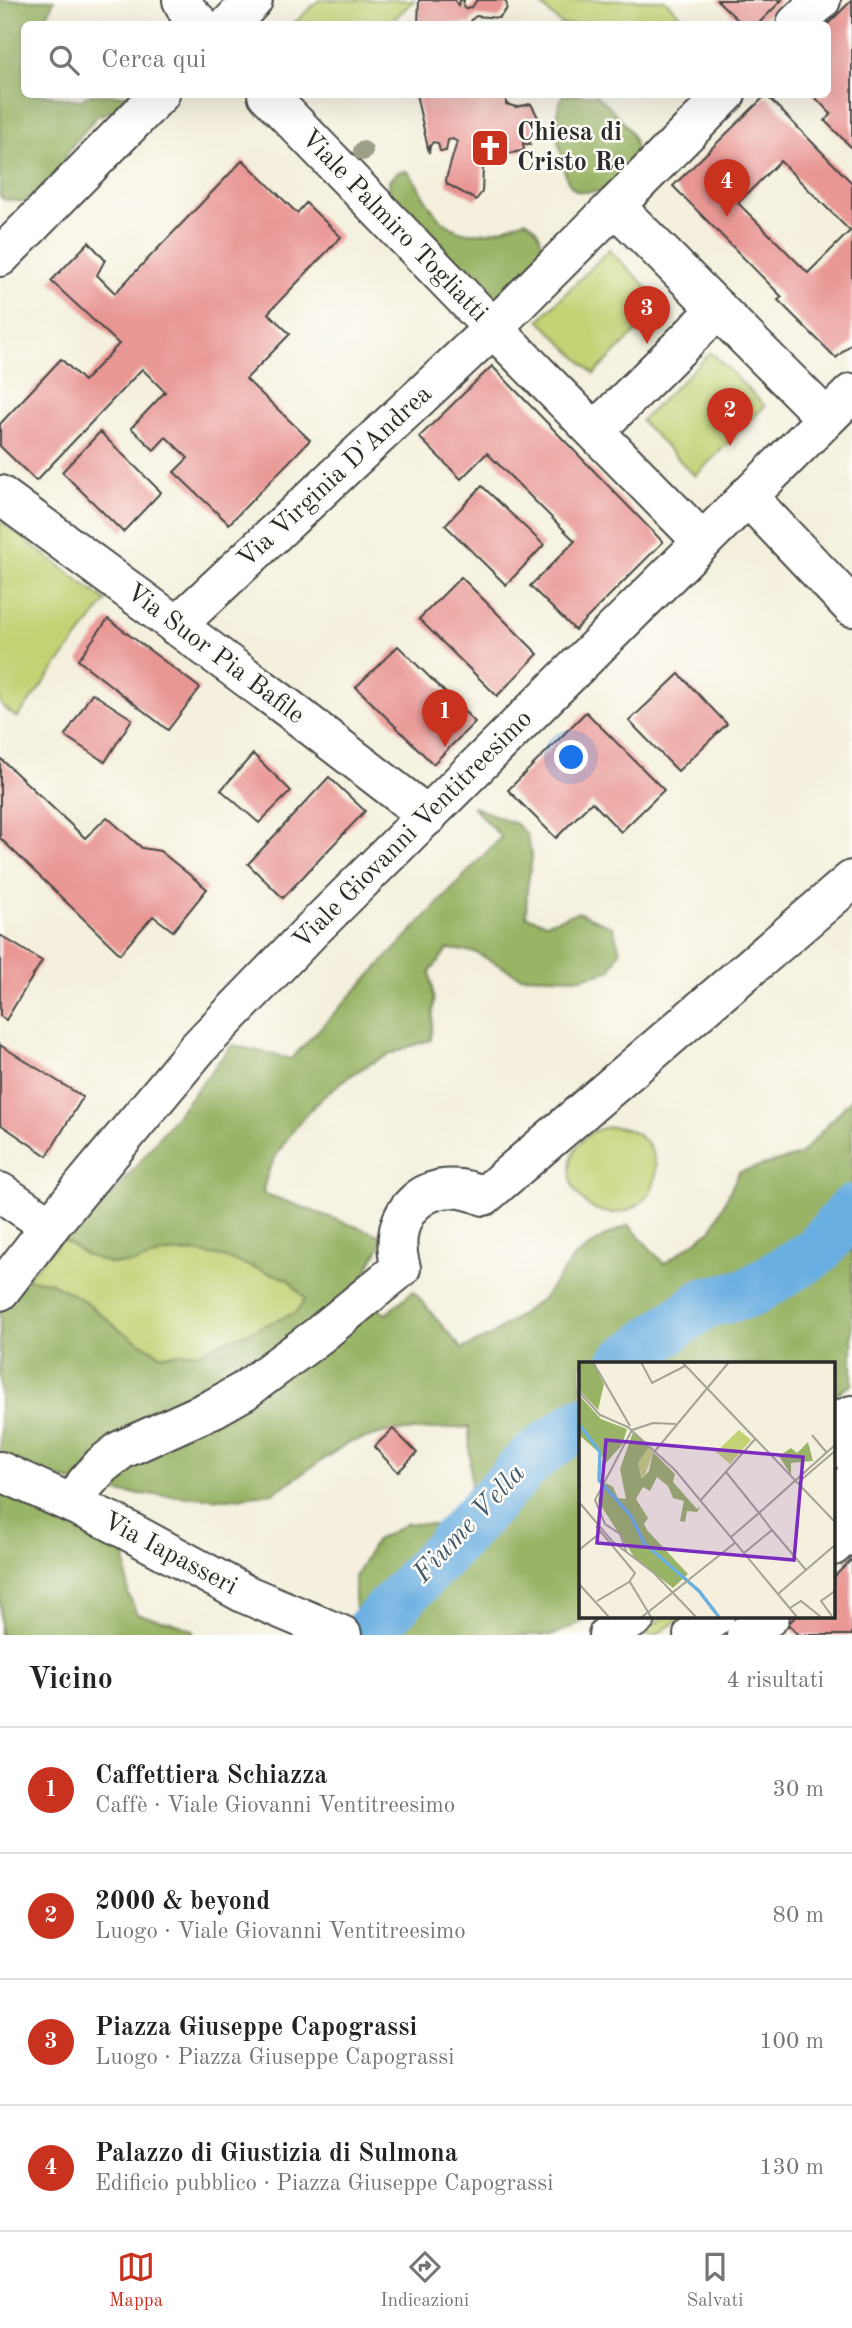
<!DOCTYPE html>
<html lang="it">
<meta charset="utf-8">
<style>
:root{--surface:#fff;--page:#f2f2f2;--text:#222;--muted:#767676;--line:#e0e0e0;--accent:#c8321e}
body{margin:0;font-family:"Old Standard TT",serif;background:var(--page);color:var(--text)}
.you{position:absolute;left:572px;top:758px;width:24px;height:24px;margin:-18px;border:5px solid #fff;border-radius:50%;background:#1a73e8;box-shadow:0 0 0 10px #1a73e833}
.badge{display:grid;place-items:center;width:46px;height:46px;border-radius:50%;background:var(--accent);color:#fff;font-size:23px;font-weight:700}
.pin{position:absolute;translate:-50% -58px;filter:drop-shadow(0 2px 4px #0008)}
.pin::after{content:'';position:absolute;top:37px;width:24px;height:21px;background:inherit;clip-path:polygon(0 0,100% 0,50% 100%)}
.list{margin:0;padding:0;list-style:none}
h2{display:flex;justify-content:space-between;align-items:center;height:91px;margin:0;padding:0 28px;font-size:30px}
h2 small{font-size:23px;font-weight:400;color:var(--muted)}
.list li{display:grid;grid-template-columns:46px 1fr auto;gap:21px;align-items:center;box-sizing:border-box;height:126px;padding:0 28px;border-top:2px solid var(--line)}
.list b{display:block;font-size:26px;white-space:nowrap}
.list p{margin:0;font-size:23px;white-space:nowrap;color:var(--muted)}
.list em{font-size:23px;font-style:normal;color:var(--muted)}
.icon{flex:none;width:38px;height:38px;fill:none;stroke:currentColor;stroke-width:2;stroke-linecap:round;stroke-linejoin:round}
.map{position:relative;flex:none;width:852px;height:1635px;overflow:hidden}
.search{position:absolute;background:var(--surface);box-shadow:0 7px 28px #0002;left:21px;right:21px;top:21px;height:77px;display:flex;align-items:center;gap:18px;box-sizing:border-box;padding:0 24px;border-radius:10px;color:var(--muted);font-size:26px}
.sheet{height:595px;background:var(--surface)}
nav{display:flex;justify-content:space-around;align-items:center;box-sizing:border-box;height:98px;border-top:2px solid var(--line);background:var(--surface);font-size:19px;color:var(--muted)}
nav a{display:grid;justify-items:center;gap:4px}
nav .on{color:var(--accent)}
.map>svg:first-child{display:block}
.green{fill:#c2d275;stroke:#767e50;stroke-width:2}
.forest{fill:#99b466;stroke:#627048;stroke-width:2}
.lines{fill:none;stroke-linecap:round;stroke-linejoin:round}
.river{stroke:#6bafe1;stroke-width:51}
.building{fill:#e99794;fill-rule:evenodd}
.minor-casing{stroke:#494946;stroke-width:42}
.minor{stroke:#fff;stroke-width:38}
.tree{fill:#9e9f87}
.labels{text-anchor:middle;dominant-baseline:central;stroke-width:5;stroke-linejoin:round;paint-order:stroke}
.poi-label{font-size:26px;font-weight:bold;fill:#2b2b2b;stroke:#fdfcf7;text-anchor:start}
.street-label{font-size:26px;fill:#2b2b2b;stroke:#fdfcf7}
.water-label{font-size:28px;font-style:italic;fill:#41596b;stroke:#fdfcf7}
.inset-river{fill:none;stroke:#6bafe1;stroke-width:3.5}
.inset-road{fill:none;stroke:#a4a196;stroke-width:2}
.view{fill:#7b2cbf;fill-opacity:0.15;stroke:#7b2cbf;stroke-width:3.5}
.inset-edge{fill:none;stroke:#2b2b2b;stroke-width:3.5}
</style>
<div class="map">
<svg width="852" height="1635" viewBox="0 0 852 1635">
<rect width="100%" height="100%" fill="#fdfcf7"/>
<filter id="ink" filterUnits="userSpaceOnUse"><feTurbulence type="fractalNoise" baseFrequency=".0143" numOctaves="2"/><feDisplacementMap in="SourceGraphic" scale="14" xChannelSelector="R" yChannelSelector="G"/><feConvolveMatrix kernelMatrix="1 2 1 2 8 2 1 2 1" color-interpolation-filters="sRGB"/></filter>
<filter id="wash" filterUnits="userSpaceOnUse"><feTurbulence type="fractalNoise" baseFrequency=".00686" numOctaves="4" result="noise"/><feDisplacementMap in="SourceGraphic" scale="28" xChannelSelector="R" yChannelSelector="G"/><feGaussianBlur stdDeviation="1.57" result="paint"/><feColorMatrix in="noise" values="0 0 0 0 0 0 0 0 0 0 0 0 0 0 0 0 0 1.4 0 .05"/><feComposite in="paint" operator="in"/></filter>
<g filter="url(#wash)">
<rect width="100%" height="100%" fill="#f4f0dd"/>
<g class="green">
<polygon points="319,0 414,0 389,24 293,24"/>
<polygon points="536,0 665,0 689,24 561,24"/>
<polygon points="609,250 664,304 594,374 539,320"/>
<polygon points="711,352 765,406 695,476 641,421"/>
<polygon points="0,521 106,601 17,718 0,704"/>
<circle cx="613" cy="1170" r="43"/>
<polygon points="62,1239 88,1256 134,1263 165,1253 195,1252 223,1257 288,1279 305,1299 297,1313 199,1352 161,1355 120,1330 83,1300 50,1282 25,1279"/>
<polygon points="667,1616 685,1616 655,1635 635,1635"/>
</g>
<g class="forest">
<polygon points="0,0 54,0 47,17 41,24 24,24 24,94 52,95 54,97 81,100 88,95 144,95 136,103 97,116 70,148 61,166 48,182 24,202 3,199 0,196"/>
<path d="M563 95H596C609 107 631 125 635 144 640 171 616 191 591 192 583 192 577 193 572 187 563 178 564 163 561 152 555 131 554 114 563 95Z"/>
<path d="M407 171C417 181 421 192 428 203 454 245 486 236 525 220 539 227 541 238 544 253L496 302 469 283 390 199 389 181 398 172Z"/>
<path d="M472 806 516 824 527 835 532 857 527 890 526 916 547 923 578 912 613 927 620 951 610 971 581 978 519 976 475 952 448 949 430 972 434 1000 431 1040C371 1056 322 1088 287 1139 276 1155 265 1173 263 1193L385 1237 364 1276 357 1295 386 1314 413 1291 462 1349 491 1336 544 1297 573 1258 605 1236 629 1225 664 1264 712 1229 739 1172 800 1155 852 1098V1385L833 1395V1364H581V1616H595L554 1635H388L355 1607V1577L376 1540 408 1523 446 1526 471 1494 469 1427 386 1432 348 1443 273 1493 228 1499 122 1493 0 1464V1310L25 1279 49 1282 83 1300 120 1330 161 1355 199 1352 297 1312 305 1299 288 1279 223 1257 195 1252 165 1253 134 1263 112 1264 88 1256 62 1239 90 1201 114 1194 232 1045 291 1059 501 837Z"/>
<polygon points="0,1485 31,1498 125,1551 128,1593 137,1614 171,1622 193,1630 193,1635 0,1635"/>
</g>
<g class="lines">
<g class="river">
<polyline points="622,1364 705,1303 749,1293 816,1252 852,1210"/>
<polyline points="366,1635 532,1458 581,1422"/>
</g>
</g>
<g id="blocks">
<g class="building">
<polygon points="419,0 455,0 458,6 460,0 464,0 463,6 465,9 472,7 477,0 505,0 507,5 506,10 499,18 476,16 471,20 471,24 418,24"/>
<polygon points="717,0 782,0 758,24 742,24"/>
<polygon points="852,0 852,148 825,121 831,114 812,94 828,94 828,24"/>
<polygon points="416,94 506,94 506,104 516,107 531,104 539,119 537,137 535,139 528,137 530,145 523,143 524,149 521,151 502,155 490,148 481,155 483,167 482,192 476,200 447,184 446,179 457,142 453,139 448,140 446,151 440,151 438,143 433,142 430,146 429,153"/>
<path d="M766 95 852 183V343L836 358 778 300 782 297 673 186ZM780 161 850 231 808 273 738 203Z"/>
<polygon points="243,160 297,213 306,203 341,237 268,313 290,334 246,379 310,440 229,524 174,472 188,458 166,437 154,450 131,428 165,392 142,369 36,481 0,446 0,424 61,359 84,381 119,344 51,281 89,242 105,260 97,275 115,293"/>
<polygon points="492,366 663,542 575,630 530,586 575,541 487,453 461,479 419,437"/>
<polygon points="100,432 161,492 123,532 62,472"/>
<polygon points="482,486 544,545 506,585 445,525"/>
<polygon points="461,577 538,654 497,696 419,619"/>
<polygon points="108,619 200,688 168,730 78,660"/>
<polygon points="398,646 475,722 433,764 356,687"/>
<polygon points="679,674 727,724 678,771 629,721"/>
<polygon points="92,693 132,719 105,762 65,736"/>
<polygon points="586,712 664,790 621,832 592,802 556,838 508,790"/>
<polygon points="253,754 291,791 259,823 221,790"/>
<polygon points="0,758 85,838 107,817 142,848 160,851 207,889 173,931 153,916 120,954 0,838"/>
<polygon points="329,777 365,811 283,898 248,864"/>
<polygon points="0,935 42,961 6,1020 0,1016"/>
<polygon points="0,1045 83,1097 47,1156 0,1124"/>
<polygon points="393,1429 417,1453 398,1472 374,1447"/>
<polygon points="852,1559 852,1635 798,1635 788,1624 796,1616 833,1616 833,1578"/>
</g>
</g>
</g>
<g filter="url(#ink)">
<use href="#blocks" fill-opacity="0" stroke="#494946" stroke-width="2"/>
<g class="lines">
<defs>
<g id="minor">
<polyline points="182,0 188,12 200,24"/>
<polyline points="230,24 253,0"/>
<polyline points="796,24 821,0"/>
<polyline points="615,206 726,94"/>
<polyline points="0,257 160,94"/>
<polyline points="595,431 718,309"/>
<polyline points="0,495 288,708 428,816"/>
<polyline points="747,496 852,607"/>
<polyline points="702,541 493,328 615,206 826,418"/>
<polyline points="176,626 493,328 267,94"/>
<polyline points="0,1192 50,1226"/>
<polyline points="0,1291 50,1226 197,1049 311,931 852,393"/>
<polyline points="833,1422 852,1415"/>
<polyline points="833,1445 852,1453"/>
<polyline points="0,1471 112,1522 245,1594 342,1635"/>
<path d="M74 1503 86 1483 102 1465 121 1450 214 1408 244 1391 318 1336 401 1268C384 1211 430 1171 484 1196L852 880"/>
<polyline points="833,1505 852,1481"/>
<polyline points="833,1546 852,1528"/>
<polyline points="608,1635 637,1616"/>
<polyline points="693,1635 715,1616"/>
<polyline points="746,1635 770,1616"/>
</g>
</defs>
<use href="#minor" class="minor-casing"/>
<use href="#minor" class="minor"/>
</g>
<circle class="tree" cx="363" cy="151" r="10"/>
</g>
<defs>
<symbol id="church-square" viewBox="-11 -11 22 22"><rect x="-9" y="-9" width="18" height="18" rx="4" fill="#c8321e" stroke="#fdfcf7"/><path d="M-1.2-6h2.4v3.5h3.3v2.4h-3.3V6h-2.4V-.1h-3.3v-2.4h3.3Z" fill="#fff"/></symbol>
</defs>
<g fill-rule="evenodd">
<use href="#church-square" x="468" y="126" width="44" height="44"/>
</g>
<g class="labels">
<g class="poi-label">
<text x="517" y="133">Chiesa di<tspan x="517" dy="30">Cristo Re</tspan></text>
</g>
<g class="street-label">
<text transform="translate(394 226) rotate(46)">Viale Palmiro Togliatti</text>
<text transform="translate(335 477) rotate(-43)">Via Virginia D'Andrea</text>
<text transform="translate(215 654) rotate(37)">Via Suor Pia Bafile</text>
<text transform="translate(413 830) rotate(-45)">Viale Giovanni Ventitreesimo</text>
<text transform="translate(170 1554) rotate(28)">Via Iapasseri</text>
</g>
<g class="water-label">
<text transform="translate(470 1524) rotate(-47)">Fiume Vella</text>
</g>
</g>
<g transform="translate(579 1362)">
<rect width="256" height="256" fill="#f4f0dd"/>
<path d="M160 68 172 78 151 102 137 90ZM70 85 74 90 64 119 59 101Z" fill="#c2d275"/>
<path d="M0 0H14L25 22 19 48 0 28ZM0 33 22 57 48 67 43 83 26 102 23 93 0 73ZM54 70 70 85 59 101 63 117 70 109 74 90 96 112 94 120 118 147 122 144 118 150 108 149 106 160 101 159 105 139 94 136 89 124 78 115 71 129 64 125 57 137 69 156 65 162 68 168 109 212 94 226 55 195 19 139 27 121 34 125 39 136 47 137 41 107ZM229 80 234 99 212 101V113L200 94 212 86 218 91Z" fill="#99b466"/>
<path class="inset-river" d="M0 62 21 90 20 118 52 154 65 181 120 229 140 255"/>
<path class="inset-road" d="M14 0 51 64M62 0 73 21 106 4M103 0 256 160M0 30 21 53 49 65 96 108 218 255M53 68 74 61 97 62M233 73 248 91M76 89 150 0M147 110 180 151 256 83M222 118 256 89M121 139 177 76M0 140 33 179 75 211 117 255M17 164 56 211 50 220 18 239M193 168 227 208M152 175 180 151 193 168 165 191M0 188 21 171M48 191 41 172 26 162 16 138 53 68M51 220 72 255M0 222 30 255M199 232 256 183M211 246 222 239 242 255M253 254 242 239 256 229M63 255 157 180"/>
<path class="view" d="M27 78 224 95 215 198 18 181Z"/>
<rect width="256" height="256" class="inset-edge"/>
</g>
</svg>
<div class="you"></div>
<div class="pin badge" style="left:445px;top:747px">1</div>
<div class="pin badge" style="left:730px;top:446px">2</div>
<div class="pin badge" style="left:647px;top:344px">3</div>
<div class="pin badge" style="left:727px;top:217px">4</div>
<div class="search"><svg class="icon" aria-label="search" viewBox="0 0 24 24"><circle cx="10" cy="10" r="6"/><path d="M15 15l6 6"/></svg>Cerca qui</div>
</div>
<section class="sheet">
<h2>Vicino<small>4 risultati</small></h2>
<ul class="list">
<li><span class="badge">1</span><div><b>Caffettiera Schiazza</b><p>Caffè · Viale Giovanni Ventitreesimo</p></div><em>30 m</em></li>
<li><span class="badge">2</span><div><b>2000 &amp; beyond</b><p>Luogo · Viale Giovanni Ventitreesimo</p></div><em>80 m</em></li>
<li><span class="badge">3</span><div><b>Piazza Giuseppe Capograssi</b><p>Luogo · Piazza Giuseppe Capograssi</p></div><em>100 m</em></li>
<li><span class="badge">4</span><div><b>Palazzo di Giustizia di Sulmona</b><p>Edificio pubblico · Piazza Giuseppe Capograssi</p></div><em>130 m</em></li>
</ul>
</section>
<nav>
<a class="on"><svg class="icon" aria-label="map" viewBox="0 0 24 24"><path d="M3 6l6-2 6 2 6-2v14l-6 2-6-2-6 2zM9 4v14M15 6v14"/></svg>Mappa</a>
<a><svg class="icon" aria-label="directions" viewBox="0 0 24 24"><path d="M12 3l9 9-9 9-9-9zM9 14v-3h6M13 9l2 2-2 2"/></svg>Indicazioni</a>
<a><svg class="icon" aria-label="saved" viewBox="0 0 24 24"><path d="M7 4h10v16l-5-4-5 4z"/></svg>Salvati</a>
</nav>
